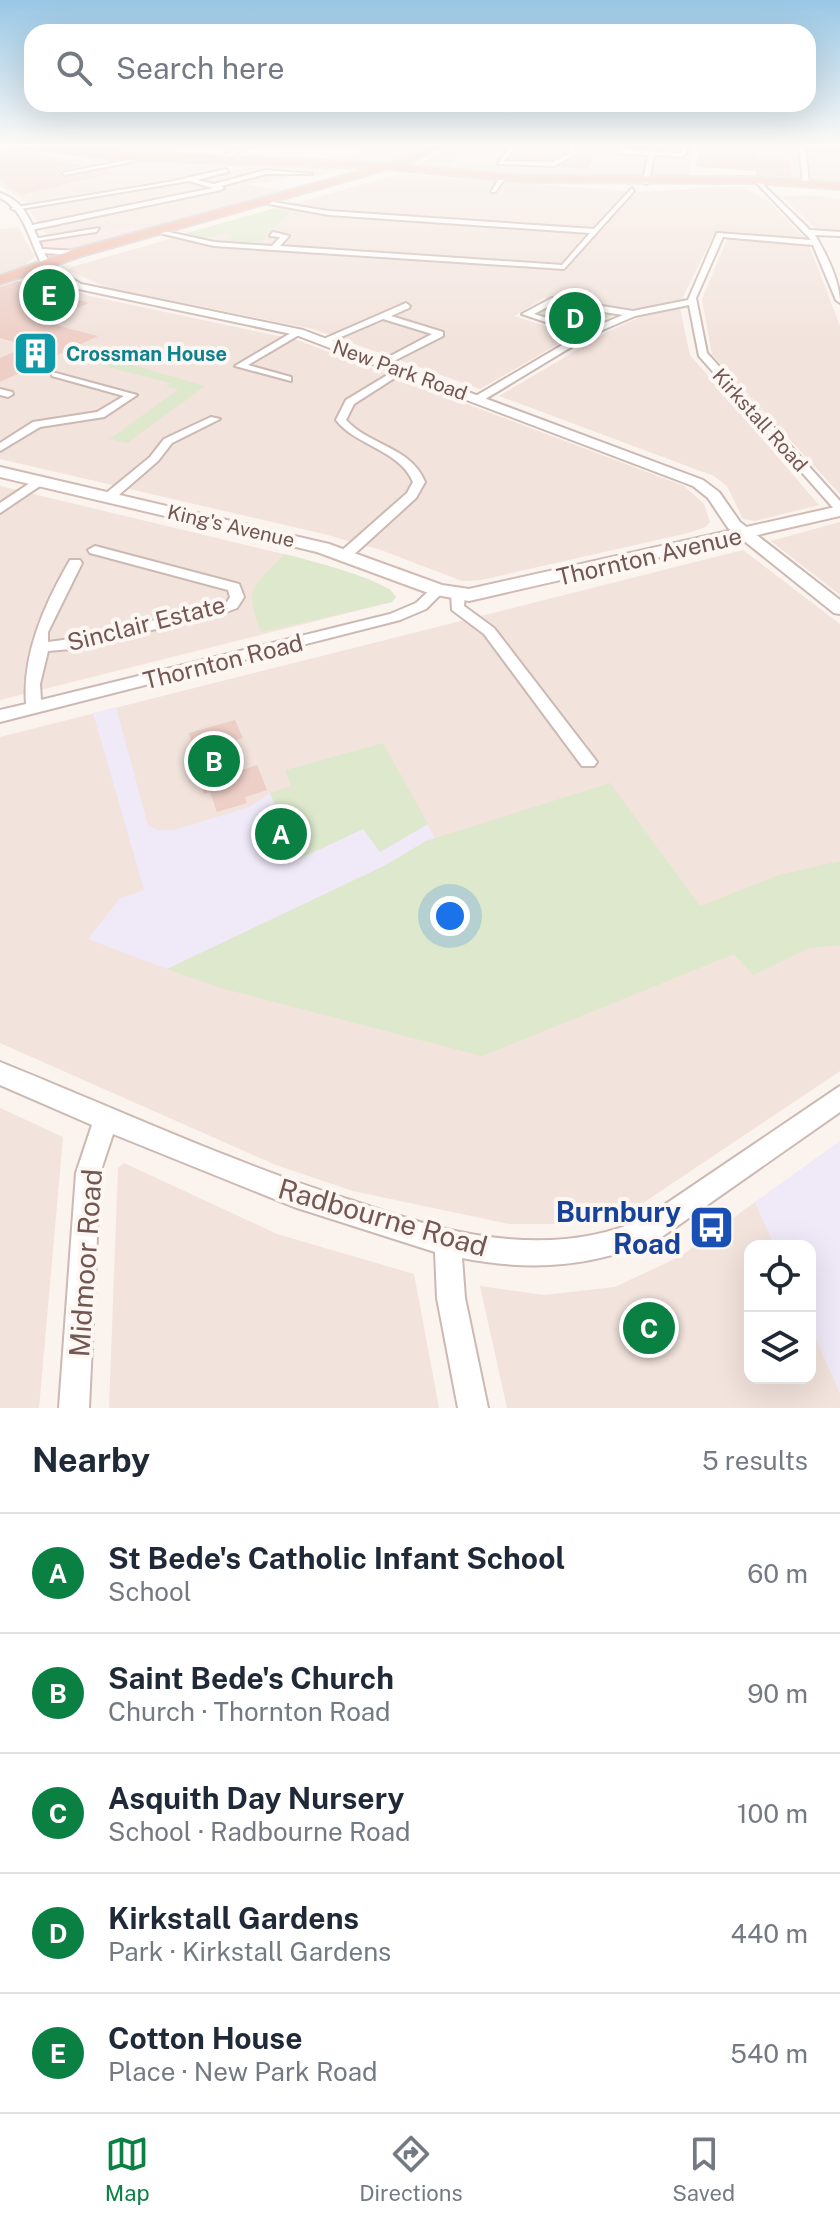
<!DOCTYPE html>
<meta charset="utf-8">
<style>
:root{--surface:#fff;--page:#f6f6f7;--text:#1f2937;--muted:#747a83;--line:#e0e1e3;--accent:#0b8043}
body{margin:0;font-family:"Public Sans",sans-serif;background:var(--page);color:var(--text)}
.controls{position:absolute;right:24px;bottom:24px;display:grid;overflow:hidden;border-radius:16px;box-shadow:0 8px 32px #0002}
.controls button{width:72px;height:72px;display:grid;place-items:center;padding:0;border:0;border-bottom:2px solid var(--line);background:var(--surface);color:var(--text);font:40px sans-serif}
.you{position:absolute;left:450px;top:916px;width:28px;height:28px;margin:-20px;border:6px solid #fff;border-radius:50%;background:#1a73e8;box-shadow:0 0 0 12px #1a73e833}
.badge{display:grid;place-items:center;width:52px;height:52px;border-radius:50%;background:var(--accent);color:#fff;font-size:26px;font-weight:700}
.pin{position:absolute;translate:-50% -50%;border:4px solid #fff;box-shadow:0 2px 8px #0006}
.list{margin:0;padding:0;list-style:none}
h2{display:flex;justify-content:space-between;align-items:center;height:104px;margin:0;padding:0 32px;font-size:34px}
h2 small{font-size:26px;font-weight:400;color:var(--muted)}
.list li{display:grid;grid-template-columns:52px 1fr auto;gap:24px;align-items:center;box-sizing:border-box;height:120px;padding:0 32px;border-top:2px solid var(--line)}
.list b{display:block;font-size:30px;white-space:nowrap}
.list p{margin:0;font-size:26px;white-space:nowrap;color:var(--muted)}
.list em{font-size:26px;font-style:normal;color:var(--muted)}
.icon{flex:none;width:44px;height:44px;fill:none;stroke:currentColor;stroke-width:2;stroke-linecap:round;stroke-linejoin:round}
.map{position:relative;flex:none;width:840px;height:1408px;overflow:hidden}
.search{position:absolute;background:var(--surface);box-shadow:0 8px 32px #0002;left:24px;right:24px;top:24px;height:88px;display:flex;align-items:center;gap:20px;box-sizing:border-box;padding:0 28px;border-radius:24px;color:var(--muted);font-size:30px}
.sheet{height:704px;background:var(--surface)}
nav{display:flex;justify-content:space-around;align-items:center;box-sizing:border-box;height:112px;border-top:2px solid var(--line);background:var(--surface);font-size:22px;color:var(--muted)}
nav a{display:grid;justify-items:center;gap:4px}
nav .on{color:var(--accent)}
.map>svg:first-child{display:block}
.residential{fill:#f2e3dc}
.commercial{fill:#f9e4e2}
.education{fill:#efe9f8}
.green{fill:#dde8cc}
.building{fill:#edcfc7}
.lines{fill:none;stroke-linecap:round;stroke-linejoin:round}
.minor-casing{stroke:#ccb9b3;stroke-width:4}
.tertiary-casing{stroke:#ccb9b3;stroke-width:4}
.secondary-casing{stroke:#d1bbb4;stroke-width:4}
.trunk-casing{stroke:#d8d0cf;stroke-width:4}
.minor{fill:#fff;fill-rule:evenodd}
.tertiary{fill:#fff;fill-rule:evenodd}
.secondary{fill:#fff;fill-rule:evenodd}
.trunk{fill:#efbcac;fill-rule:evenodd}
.labels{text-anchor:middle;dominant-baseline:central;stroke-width:8;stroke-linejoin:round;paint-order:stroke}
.far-culture-label{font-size:20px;font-weight:bold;fill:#0d838f;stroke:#fdf7f3;text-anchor:start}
.far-street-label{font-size:20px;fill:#745752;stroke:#fdf7f3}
.street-label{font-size:24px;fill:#745752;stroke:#fdf7f3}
.near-transit-label{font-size:28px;font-weight:bold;fill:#164399;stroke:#fdf7f3;text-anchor:end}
.near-street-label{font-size:28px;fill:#745752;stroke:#fdf7f3}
</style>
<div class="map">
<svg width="840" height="1408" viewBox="0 0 840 1408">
<rect width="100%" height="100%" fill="#fbf3ed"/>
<g class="residential">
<polygon points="376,146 411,146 425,149 402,159 378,162 338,158"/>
<polygon points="476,146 664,146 693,147 689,178 577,178 450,169"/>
<polygon points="760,146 840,146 840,184 756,176"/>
<polygon points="0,149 71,158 243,164 152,184 28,204 0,185"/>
<polygon points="261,164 342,168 321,176 298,174 266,183 251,183 248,185 284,191 80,249 52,243 28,208 194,180"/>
<polygon points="399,174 640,192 740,186 766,199 806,240 715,232 682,299 636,309 544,298 514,316 574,335 480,389 313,329 108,288 68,270 71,267"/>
<polygon points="812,195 840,199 840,232 816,229 782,196"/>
<polygon points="18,227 35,257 24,266 0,274 0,229"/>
<polygon points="728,237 809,245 840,326 840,494 712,355 702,299"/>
<polygon points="38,277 48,277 85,295 297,340 684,486 704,504 710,522 706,527 688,533 481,580 462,581 381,550 324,534 0,459 0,290"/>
<polygon points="680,308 690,355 819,505 755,521 743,519 727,486 714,476 499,396 609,331 638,318"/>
<polygon points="0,486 300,558 390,589 396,597 392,602 0,700"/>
<polygon points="840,522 840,595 771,541"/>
<polygon points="743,550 840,624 840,1071 637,1207 567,1224 509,1224 353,1191 276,1165 0,1043 0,737"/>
<polygon points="0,1108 63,1137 39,1408 0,1408"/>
<polygon points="124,1163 277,1234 414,1274 439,1408 109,1408 118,1168"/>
<polygon points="755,1202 775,1246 750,1246 750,1378 810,1378 810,1325 840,1393 840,1408 507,1408 480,1286 544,1295 615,1287 681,1256"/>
</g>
<polygon class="commercial" points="132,226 150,230 74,251 43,251 37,239 62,236 65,241"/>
<g class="education">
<polygon points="116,707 148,825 158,830 174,830 249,807 270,793 291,786 285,770 383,743 435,838 384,866 167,969 88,939 119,899 144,890 93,713"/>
<polygon points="840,1141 840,1393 810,1325 810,1246 775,1246 755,1202"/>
</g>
<g class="green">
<polygon points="451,146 476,146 447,168 419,164"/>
<polygon points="275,208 290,212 257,245 229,243 232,235 225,232 200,240 180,235"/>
<polygon points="554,304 619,313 580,330 534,314"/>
<polygon points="84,351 205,386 127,443 110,439 179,389 166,387 170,383 73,358"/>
<path d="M284 554C304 559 390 580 396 597L392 602 261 632C243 584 253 590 284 554Z"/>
<polygon points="383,743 428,824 380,852 363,829 297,860 270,793 291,786 285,770"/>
<polygon points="610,783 700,906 779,875 840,861 840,945 809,948 753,975 734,954 482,1056 221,988 167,969 384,866 426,841"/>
</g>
<g class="building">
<polygon points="529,146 554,146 567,151 552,159 512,158 518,149"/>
<polygon points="702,147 758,151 757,158 790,160 792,177 756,174 756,168 755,171 695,167"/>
<polygon points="578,149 595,149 588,169 558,167 577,157"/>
<polygon points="13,151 82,166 61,170 59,174 63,178 104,170 114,173 21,195 0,181 0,154"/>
<polygon points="17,281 89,303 44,322 98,336 0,382 0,358 28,346 0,338 0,287"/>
<polygon points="235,720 243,738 228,742 239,771 257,765 267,790 245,797 247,803 217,812 210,792 204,794 191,756 196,755 189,733"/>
</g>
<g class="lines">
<defs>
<g id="minor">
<polygon points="247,146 255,146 216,161 211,160"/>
<polygon points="511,146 516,146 504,161 553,162 570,153 570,149 566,146 575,147 576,154 554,166 498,164"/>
<polygon points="620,146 626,146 625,150 681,153 683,147 688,148 683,157 654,155 649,182 646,184 643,182 648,155 620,153"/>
<polygon points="799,146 805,146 809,183 806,185 803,183"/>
<polygon points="143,157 141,160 65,175 62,173"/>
<polygon points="226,169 228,172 197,180 214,184 266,170 312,174 266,174 221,186 224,188 221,190 31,230 28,226 213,188 189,181 14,210 11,208 169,182"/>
<polygon points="500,177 505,178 495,192 491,192"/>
<path d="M753 179H757L810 230 840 232V236L815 235C825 252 840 280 840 303L836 300 813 245 723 237 696 298 707 353 840 501V512L836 511 699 356 689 305 635 316 591 335 482 401H474V397L581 334 522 314 552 298 633 311 688 300 717 233 811 240ZM553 304 623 315 587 330 534 314Z"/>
<polygon points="632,188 634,191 564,269 214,246 151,231 155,229 214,242 272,246 280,237 270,236 273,232 289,236 280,246 562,265 590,233 329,215 269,204 272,202 329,211 594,229"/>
<polygon points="99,228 96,232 37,241 33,239"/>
<polygon points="43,249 77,251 81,253 77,255 40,253"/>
<polygon points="406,303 410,306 409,308 391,316 443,332 443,336 384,366 381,365 381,361 432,334 383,319 327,343 319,341"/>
<polygon points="296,330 304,332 248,365 291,377 291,381 235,366"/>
<path d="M399 368 407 370 354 404 346 420C370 446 411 447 425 482L416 498 349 559H339V553L407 493 413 482C400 450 356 446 336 420L346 400Z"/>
<polygon points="52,372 137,395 104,417 40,427 0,451 0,443 33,422 97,412 124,396 52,376"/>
<polygon points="0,389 12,392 13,394 8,397 0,395"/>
<polygon points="211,417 220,419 172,443 158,461 113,500 105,500 105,494 150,457 164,439"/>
<polygon points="39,477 45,481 43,484 0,513 0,503"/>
<path d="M95 546 239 584 244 597 237 608 224 613 71 649 48 651 40 684 41 700 390 614 416 603 433 587 438 586 445 590 426 609 400 620 0 722V710L26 704C22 654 45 603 70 560H80L82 563 48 632V642L71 639 215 607 227 602 230 597 228 590 90 553 88 550Z"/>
<polygon points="458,590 465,594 464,606 494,628 594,758 597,762 594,766 582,766 484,634 452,610 451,594"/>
<path d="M0 1062C117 1109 230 1162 350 1200 402 1217 454 1235 508 1239 555 1243 602 1238 645 1218L840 1086V1112L663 1236C598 1267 533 1272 462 1258L465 1298 488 1408H458L437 1298 435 1252 294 1207 113 1134 100 1173 89 1408H59L76 1173 92 1125 0 1085Z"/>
</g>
<path id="tertiary" d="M0 193C37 205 33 246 54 267 61 274 73 279 81 284L303 330 703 480 719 492 740 522 840 600V614L834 613 728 528 708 498 693 486 296 335 74 288C65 282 49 276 43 266 30 245 26 210 0 198Z"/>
<polygon id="secondary" points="0,467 329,544 442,585 469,589 840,506 840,516 469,601 431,594 317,552 0,477"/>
<polygon id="trunk" points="3,146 388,164 433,146 445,146 404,165 523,176 755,177 840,183 840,189 755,183 523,182 388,169 81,256 0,284 0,276 73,250 372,168 119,160"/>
</defs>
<use href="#minor" class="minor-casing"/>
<use href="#tertiary" class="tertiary-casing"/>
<use href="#secondary" class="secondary-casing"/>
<use href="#trunk" class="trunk-casing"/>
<use href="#minor" class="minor"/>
<use href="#tertiary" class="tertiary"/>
<use href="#secondary" class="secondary"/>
<use href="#trunk" class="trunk"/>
</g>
<linearGradient id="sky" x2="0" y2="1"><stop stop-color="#99c7e5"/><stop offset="0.42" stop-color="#fdfaf7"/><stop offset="1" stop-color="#fdfaf7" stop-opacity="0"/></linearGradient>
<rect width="840" height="344" fill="url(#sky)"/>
<defs>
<symbol id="building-square" viewBox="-11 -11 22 22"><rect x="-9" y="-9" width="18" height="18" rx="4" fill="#0f9aa8" stroke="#fdf7f3"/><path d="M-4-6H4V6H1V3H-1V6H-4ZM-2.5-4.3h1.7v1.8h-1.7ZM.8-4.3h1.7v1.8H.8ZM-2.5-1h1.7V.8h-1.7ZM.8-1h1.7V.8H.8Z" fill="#fff"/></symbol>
<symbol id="bus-square" viewBox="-11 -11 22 22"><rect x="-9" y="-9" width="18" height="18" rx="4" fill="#1a4fb4" stroke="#fdf7f3"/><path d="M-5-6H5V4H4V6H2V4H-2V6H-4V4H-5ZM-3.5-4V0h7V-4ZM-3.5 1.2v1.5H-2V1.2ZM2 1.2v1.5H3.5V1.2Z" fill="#fff"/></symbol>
</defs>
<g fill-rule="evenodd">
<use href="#building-square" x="10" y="328" width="51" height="51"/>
<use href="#bus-square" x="686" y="1202" width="51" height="51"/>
</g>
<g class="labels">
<g class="far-culture-label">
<text x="66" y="354">Crossman House</text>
</g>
<g class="far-street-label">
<text transform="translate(400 370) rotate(20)">New Park Road</text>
<text transform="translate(760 420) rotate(48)">Kirkstall Road</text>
<text transform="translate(231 526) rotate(13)">King's Avenue</text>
</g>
<g class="street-label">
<text transform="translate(649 556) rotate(-13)">Thornton Avenue</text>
<text transform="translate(146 623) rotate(-14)">Sinclair Estate</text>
<text transform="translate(223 661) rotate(-14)">Thornton Road</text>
</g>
<g class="near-transit-label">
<text x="681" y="1211">Burnbury<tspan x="681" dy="32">Road</tspan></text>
</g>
<g class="near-street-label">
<text transform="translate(383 1217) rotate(16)">Radbourne Road</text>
<text transform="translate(85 1263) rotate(-86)">Midmoor Road</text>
</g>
</g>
</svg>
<div class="controls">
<button><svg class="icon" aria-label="locate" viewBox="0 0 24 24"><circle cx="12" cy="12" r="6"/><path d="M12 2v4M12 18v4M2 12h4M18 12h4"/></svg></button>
<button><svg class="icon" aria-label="layers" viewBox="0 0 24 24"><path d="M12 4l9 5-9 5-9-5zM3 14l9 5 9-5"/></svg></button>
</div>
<div class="you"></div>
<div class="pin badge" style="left:281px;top:834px">A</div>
<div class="pin badge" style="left:214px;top:761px">B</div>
<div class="pin badge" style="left:649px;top:1328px">C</div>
<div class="pin badge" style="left:575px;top:318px">D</div>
<div class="pin badge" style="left:49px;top:295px">E</div>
<div class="search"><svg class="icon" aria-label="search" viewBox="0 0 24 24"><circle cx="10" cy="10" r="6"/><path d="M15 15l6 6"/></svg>Search here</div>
</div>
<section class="sheet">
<h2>Nearby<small>5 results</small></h2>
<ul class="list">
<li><span class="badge">A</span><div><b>St Bede's Catholic Infant School</b><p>School</p></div><em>60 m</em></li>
<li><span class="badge">B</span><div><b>Saint Bede's Church</b><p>Church · Thornton Road</p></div><em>90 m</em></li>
<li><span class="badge">C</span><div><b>Asquith Day Nursery</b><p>School · Radbourne Road</p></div><em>100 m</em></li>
<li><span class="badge">D</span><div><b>Kirkstall Gardens</b><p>Park · Kirkstall Gardens</p></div><em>440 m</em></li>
<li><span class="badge">E</span><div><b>Cotton House</b><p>Place · New Park Road</p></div><em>540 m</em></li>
</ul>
</section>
<nav>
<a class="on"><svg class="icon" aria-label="map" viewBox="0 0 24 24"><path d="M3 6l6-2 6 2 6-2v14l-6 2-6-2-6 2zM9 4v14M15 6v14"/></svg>Map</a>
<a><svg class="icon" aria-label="directions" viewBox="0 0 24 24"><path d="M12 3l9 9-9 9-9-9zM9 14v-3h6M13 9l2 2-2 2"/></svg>Directions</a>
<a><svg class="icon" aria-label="saved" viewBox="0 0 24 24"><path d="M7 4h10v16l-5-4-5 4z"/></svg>Saved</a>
</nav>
